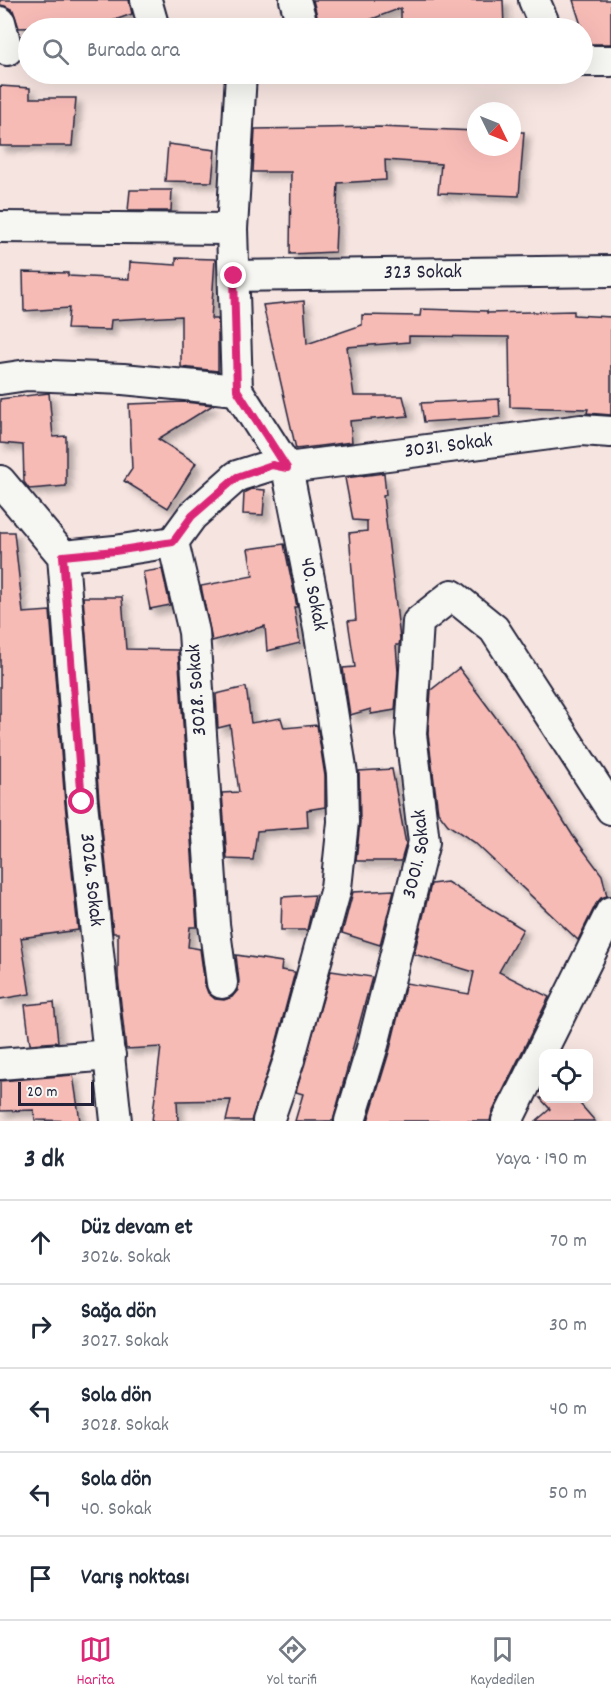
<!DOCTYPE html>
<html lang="tr">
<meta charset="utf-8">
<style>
:root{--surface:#fff;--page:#f2f2f3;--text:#1f2937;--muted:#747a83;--line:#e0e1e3;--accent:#db2777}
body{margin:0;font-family:Dekko,sans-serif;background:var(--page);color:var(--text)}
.controls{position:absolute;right:18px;bottom:18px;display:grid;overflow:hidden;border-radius:12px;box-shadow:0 6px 24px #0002}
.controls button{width:54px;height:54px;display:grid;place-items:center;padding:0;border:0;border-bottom:2px solid var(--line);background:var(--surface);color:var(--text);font:30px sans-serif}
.compass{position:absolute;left:467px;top:102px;width:54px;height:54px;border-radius:50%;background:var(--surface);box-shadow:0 6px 24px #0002;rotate:133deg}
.scale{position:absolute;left:18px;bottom:15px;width:76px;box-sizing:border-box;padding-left:6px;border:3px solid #22223b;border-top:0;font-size:16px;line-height:21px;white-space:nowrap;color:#22223b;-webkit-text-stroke:4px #f6f6f2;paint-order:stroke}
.stop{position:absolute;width:18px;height:18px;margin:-14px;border:4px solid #db2777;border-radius:50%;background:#fff}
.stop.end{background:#db2777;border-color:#fff;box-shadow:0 2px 6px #0008}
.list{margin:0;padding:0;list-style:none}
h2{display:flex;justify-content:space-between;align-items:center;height:78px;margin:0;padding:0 24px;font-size:26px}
h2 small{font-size:20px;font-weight:400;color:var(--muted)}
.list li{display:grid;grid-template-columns:39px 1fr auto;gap:18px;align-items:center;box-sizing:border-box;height:84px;padding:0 24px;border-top:2px solid var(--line)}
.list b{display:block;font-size:22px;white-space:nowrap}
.list p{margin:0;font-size:20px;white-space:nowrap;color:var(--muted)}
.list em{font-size:20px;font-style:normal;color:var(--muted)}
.icon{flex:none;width:33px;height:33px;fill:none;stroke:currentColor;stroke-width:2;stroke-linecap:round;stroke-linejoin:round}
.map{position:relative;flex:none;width:611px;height:1121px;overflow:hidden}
.search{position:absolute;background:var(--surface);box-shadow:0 6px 24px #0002;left:18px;right:18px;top:18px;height:66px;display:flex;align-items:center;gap:15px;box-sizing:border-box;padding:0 21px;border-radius:33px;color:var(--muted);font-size:22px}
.sheet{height:498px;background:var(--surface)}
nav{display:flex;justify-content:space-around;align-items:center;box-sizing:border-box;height:84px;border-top:2px solid var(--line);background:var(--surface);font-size:16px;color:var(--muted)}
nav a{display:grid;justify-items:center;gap:3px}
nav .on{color:var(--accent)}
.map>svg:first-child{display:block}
.building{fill:#f7bbb6;stroke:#22223b;stroke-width:1.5;filter:url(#shadow)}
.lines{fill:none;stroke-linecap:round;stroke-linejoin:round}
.minor-casing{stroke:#22223b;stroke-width:34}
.minor{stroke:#f6f6f2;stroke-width:30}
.route{stroke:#db2777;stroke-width:8}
.labels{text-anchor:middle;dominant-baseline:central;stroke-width:4.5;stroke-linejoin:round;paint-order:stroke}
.street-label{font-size:21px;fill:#22223b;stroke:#f6f6f2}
</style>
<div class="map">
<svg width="611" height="1121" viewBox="0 0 611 1121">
<defs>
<filter id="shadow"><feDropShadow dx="5.5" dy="5.5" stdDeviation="3" flood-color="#0004"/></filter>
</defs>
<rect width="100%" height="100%" fill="#f6e4e0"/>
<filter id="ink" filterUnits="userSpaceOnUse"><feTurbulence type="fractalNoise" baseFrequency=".0167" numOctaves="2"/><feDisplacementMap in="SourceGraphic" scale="12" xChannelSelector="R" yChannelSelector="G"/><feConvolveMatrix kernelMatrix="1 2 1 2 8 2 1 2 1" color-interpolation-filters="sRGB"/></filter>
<g filter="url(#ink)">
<g class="building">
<polygon points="0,0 129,0 132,14 92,28 77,28 76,26 19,28 13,10 5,6 0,5"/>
<polygon points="313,0 503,0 504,28 401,28 401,8 348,28 320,28"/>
<polygon points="573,0 611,0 611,44 587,44"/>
<polygon points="0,86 30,88 30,98 76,98 72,146 0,146"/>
<polygon points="379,127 476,131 476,147 512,147 512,132 524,132 519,196 438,193 441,164 385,160 386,180 338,183 335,252 290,254 291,172 253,172 255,129"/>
<polygon points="168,144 215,150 212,182 165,181"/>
<polygon points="130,190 172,190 171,211 128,211"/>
<polygon points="176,258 215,259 211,319 218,319 218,371 181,367 181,316 111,320 110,330 67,329 69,308 24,311 23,272 68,273 68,276 129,279 130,262 176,265"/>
<polygon points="304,301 307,344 362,325 362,315 420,316 421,309 487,311 487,313 574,311 574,315 611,317 611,415 587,413 588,409 510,407 509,337 409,336 409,342 347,347 354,396 403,396 408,416 350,421 352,442 296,449 263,305"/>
<polygon points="49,393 53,437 66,436 66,486 29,489 24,482 23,445 0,443 0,399"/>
<polygon points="499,399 500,417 424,422 421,403"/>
<polygon points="184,402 213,405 158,439 196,463 168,508 124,481 132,469 129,404"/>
<polygon points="384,473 386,495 383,496 400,639 399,645 396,645 398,672 395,710 371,714 371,709 350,715 343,668 355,667 348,621 356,620 349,533 367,531 367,521 353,520 345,478"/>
<polygon points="252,489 265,490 263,515 243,514 244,493"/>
<polygon points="0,532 14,532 23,613 50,611 65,803 78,930 21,938 30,994 0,999"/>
<polygon points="284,544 297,607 294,607 300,643 267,651 265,626 212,641 201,586 253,576 248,549"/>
<polygon points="162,569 170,605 150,609 143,572"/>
<polygon points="83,597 122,597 126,649 178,650 197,927 190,927 188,947 200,949 205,985 208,993 215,999 224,1000 232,997 238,990 239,981 236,955 282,962 281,970 295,972 273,1055 251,1121 226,1121 231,1100 177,1101 178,1121 152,1121 161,1047 126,1049 118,977 118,933 113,933 99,800"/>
<polygon points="459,668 515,743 573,836 602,875 607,896 601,898 596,904 578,940 474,842 448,825 438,812 428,734 431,690"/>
<polygon points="246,687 251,723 281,718 284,728 317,725 325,776 325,807 307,810 308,827 257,831 253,860 227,859 222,793 239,792 230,725 218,728 216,694"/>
<polygon points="392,769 406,844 401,861 356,861 360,822 359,771"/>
<polygon points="447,882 523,929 499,972 549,997 492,1113 490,1121 368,1121 390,1049 406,983 469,994 474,972 414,954 431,884"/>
<polygon points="394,890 380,945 342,933 353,892"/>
<polygon points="315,895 307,930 281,930 282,897"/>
<polygon points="331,971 372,977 333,1121 295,1121 303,1094 296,1092"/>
<polygon points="54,1002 58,1042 30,1044 25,1005"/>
<polygon points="73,1075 80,1121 35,1120 34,1110 0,1111 0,1081"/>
<polygon points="540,1098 575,1098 595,1121 536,1121 550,1109"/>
</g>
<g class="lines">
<defs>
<g id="minor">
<polyline points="146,0 154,28"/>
<polyline points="295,0 303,28"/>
<polyline points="534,0 546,28"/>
<polyline points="0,22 7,50"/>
<polyline points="582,61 611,61"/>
<path id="s1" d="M241 74 232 229 237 390 287 468 319 629 342 774 343 822 336 888 289 1060 268 1121"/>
<polyline points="0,227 232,229"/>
<path id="s2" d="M234 276 611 271"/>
<polyline points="0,379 27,375 123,379 237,390"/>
<path id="s3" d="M0 481 63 556 82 802 116 1121"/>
<polyline points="63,556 115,551 173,542"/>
<path id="s4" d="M222 983 214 924 194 632 173 542 192 516 237 476 272 465 287 468 581 430 611 432"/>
<polyline points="0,1064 110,1055"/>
<path id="s5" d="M350 1121 373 1045 424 842 411 734 418 622 452 595 494 629 611 809"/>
<polyline points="507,1121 611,912"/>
</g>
</defs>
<use href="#minor" class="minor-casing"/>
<use href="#minor" class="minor"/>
</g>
</g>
<g class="lines" filter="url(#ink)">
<polyline class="route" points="82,802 63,556 115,551 173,542 192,516 237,477 272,465 287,468 237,390 234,276"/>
</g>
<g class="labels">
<g class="street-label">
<text stroke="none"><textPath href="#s2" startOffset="189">323 Sokak</textPath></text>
<text stroke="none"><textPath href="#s4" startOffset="752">3031. Sokak</textPath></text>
<text stroke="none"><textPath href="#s1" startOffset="538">40. Sokak</textPath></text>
<text transform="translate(198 690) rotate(-94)">3028. Sokak</text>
<text stroke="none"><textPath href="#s5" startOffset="276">3001. Sokak</textPath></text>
<text stroke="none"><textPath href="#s3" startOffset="423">3026. Sokak</textPath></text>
</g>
</g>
</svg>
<div class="controls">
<button><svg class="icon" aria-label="locate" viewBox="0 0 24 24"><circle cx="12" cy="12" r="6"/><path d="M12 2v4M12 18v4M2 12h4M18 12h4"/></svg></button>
</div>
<svg class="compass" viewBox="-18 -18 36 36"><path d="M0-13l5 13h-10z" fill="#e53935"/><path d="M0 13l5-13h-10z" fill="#747a83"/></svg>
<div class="scale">20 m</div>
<div class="stop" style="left:82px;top:802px"></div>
<div class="stop end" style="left:234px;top:276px"></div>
<div class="search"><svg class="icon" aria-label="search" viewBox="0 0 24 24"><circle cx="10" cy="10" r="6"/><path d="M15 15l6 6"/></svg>Burada ara</div>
</div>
<section class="sheet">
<h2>3 dk<small>Yaya · 190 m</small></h2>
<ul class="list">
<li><svg class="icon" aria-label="ahead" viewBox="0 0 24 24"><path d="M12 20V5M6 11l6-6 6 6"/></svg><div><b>Düz devam et</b><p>3026. Sokak</p></div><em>70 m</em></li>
<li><svg class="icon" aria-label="right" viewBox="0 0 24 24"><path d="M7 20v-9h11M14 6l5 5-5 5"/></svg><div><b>Sağa dön</b><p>3027. Sokak</p></div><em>30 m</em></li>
<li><svg class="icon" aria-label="left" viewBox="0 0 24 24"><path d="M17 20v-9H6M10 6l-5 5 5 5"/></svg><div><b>Sola dön</b><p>3028. Sokak</p></div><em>40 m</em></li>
<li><svg class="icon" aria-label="left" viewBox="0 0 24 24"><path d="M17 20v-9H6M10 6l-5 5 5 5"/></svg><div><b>Sola dön</b><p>40. Sokak</p></div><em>50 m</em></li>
<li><svg class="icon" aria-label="arrive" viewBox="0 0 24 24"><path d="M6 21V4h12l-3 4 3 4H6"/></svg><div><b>Varış noktası</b></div></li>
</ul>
</section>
<nav>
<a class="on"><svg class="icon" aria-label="map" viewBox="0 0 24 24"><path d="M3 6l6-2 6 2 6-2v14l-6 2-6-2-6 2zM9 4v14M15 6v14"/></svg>Harita</a>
<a><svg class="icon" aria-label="directions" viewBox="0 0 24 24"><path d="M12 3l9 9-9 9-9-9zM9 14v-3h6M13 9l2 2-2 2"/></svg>Yol tarifi</a>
<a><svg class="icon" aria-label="saved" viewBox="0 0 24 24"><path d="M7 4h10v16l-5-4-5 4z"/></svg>Kaydedilen</a>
</nav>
